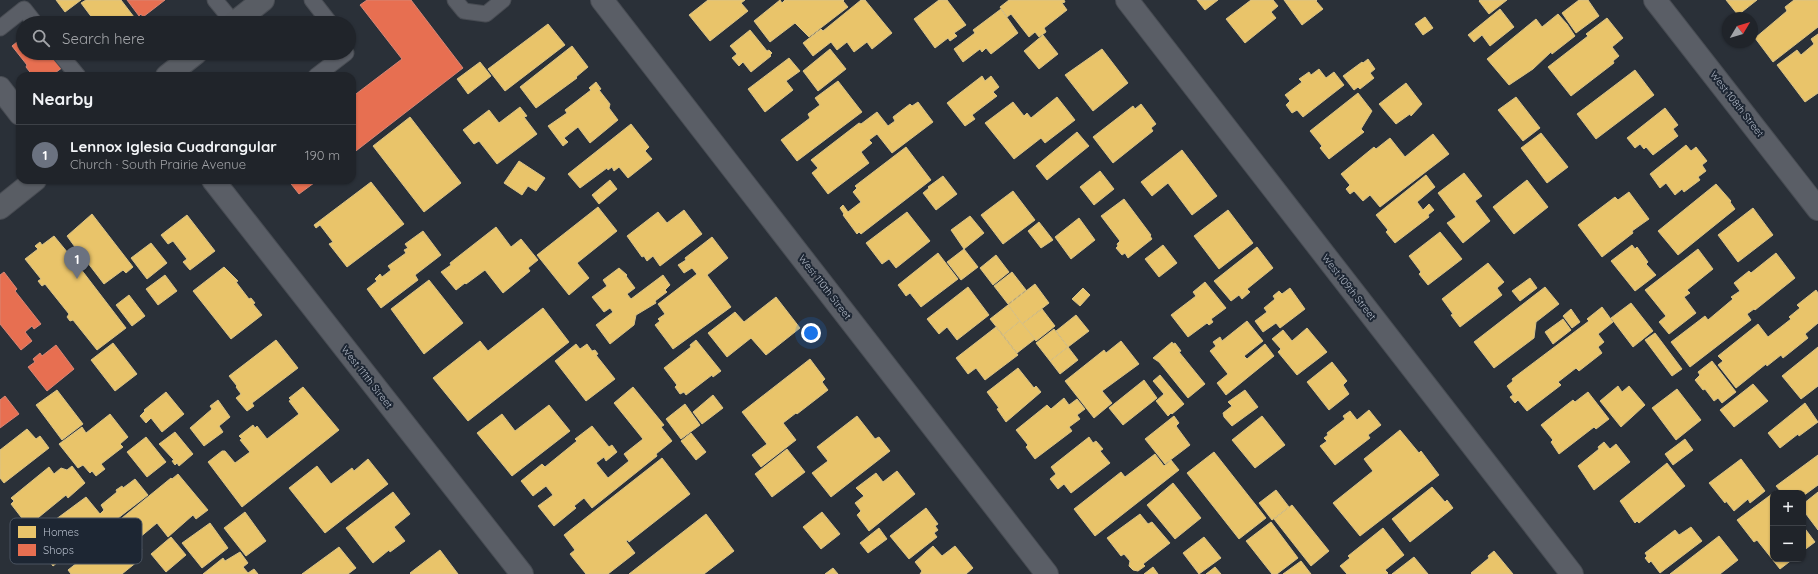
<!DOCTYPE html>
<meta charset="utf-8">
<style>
:root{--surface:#20242a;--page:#282c32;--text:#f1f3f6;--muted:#a2a4a8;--line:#3d4147;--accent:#848b96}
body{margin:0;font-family:Quicksand,sans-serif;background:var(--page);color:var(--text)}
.controls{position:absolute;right:12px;bottom:12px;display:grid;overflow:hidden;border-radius:8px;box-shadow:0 1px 3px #0004}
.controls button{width:36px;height:36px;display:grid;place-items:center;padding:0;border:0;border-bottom:1px solid var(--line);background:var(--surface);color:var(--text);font:20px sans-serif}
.compass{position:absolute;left:1722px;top:12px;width:36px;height:36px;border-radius:50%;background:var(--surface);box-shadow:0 1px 3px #0004;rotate:52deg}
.you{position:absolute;left:811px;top:333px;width:14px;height:14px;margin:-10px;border:3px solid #fff;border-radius:50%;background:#1a73e8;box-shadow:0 0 0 6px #1a73e833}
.badge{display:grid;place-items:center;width:26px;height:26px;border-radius:50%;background:var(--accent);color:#fff;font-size:13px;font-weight:700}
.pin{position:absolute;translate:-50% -33px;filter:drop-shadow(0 1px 2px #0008)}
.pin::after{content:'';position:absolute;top:21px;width:14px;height:12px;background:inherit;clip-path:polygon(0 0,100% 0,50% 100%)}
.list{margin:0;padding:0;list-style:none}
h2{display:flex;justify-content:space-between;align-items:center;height:52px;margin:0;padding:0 16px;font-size:17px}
h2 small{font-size:13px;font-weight:400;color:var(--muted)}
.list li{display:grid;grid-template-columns:26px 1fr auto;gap:12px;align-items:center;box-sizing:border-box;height:60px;padding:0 16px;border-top:1px solid var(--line)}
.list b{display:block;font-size:15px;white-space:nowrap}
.list p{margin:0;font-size:13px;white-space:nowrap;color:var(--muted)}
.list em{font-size:13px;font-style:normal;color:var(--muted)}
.icon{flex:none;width:22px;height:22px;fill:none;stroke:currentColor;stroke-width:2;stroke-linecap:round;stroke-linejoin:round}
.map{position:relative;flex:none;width:1818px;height:574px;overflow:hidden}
.search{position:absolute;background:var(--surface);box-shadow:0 1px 3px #0004;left:16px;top:16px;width:340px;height:44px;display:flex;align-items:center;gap:10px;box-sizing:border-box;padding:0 14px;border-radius:22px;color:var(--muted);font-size:15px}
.panel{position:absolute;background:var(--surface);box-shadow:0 1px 3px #0004;left:16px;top:72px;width:340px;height:112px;border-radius:12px}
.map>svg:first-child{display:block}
.homes{fill:#e9c46a;stroke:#d9c286}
.shops{fill:#e76f51;stroke:#d88675}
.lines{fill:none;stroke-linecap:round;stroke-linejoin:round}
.service-casing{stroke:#484c53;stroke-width:17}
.minor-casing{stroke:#484c53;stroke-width:24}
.secondary-casing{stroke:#484c53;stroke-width:24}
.service{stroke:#5a5e66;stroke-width:15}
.minor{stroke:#5a5e66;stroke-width:22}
.secondary{stroke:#595d64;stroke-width:22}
.labels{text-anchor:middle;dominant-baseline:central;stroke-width:4;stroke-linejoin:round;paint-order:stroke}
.street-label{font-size:10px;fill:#b4bcc9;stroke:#1d2633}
.key{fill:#1d2633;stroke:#4a5360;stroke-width:1}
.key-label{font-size:11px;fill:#b4bcc9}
</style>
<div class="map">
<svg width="1818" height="574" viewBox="0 0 1818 574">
<rect width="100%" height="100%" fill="#2a3038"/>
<g class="homes">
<polygon points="56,0 81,0 65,12"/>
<polygon points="86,0 121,0 134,17 127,23 96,23 81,3"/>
<polygon points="708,0 745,0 741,3 748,11 710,41 689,15"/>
<polygon points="780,0 782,3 785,0 844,0 843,1 848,7 809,37 795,23 770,42 754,21"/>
<polygon points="861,0 865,0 892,33 872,49 867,42 854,52 847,42 837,50 831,42 813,56 803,43 821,29 823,31"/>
<polygon points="939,0 947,0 966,25 954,33 957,36 950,41 948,38 935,48 914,19"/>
<polygon points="1009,0 1064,0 1065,2 1062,3 1067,10 1044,28 1046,32 1039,37 1035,32 1029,37 1011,14 1007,17 1000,7"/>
<polygon points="1197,0 1218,0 1205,10"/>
<polygon points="1251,0 1273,0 1278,6 1271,12 1276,18 1245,43 1226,19"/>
<polygon points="1284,0 1317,0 1316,1 1323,9 1302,25"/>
<polygon points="1480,0 1507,0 1489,14 1479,1"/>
<polygon points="1579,0 1588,0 1599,16 1576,33 1562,13"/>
<polygon points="1726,0 1757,0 1738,15"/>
<polygon points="1794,0 1818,0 1818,27 1773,62 1755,38 1787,11 1785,7"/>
<polygon points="1001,9 1018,33 991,54 986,48 982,52 980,49 963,62 954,49 975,33 973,30"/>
<polygon points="1500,9 1514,27 1490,46 1482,35 1474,42 1468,35"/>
<polygon points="1558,14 1567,24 1575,36 1552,54 1551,52 1533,69 1509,85 1487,59 1536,19 1542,27"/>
<polygon points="1425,17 1433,28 1423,35 1415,24"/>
<polygon points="1607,18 1623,38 1612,47 1619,56 1613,61 1614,63 1571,96 1548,67 1588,36 1586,34"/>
<polygon points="548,24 565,45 505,91 488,69"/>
<polygon points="750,30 767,51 769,50 772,53 770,55 771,56 751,72 743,62 739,66 732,58 737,54 730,46"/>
<polygon points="1818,34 1818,93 1805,102 1777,65 1797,50 1801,55 1814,44 1811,39"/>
<polygon points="1043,35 1058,54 1039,69 1024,51"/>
<polygon points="572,46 588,67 576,77 577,78 536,108 520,87"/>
<polygon points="830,49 846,69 818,91 803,71"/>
<polygon points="1102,49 1128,83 1093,111 1065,75"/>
<polygon points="789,58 800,71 786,81 793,90 765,112 748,89"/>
<polygon points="1368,59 1375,69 1370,73 1374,78 1360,89 1358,87 1354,90 1343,76 1362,62 1363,63"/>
<polygon points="480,62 491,76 468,94 457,79"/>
<polygon points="1319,69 1326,78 1334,72 1344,85 1303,117 1297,110 1292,113 1286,105 1290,101 1285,95 1302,82 1299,79 1309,72 1311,75"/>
<polygon points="1635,70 1654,95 1596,139 1577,114"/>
<polygon points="982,76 985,81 991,76 999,87 993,92 997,96 972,115 975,119 965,126 947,103"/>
<polygon points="838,81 862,112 797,161 781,140 810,118 808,114 820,105 815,98"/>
<polygon points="596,82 601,89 599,90 610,104 609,108 618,120 590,143 578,127 564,138 568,142 563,146 548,126 567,113 565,110 591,90 589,88"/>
<polygon points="1406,83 1422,104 1411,116 1410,114 1396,124 1379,104"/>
<polygon points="1358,93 1372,111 1361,129 1364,132 1329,159 1320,148 1322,146 1310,131"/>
<polygon points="1057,97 1075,120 1045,143 1041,138 1014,159 985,123 1013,102 1024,116 1027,113 1031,118"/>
<polygon points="1516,97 1540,128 1523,141 1498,110"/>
<polygon points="918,102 933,122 892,153 877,134 869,140 872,143 861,152 869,163 828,194 812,173 818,168 811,160 859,123 861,124 877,112 888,126 895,121 893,117 910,104 912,106"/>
<polygon points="1141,104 1156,124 1151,128 1153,131 1113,163 1093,137 1133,106 1135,109"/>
<polygon points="520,107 527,116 524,117 537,134 497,164 479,141 474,144 463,130 489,110 499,123"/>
<polygon points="1665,108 1678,125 1673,129 1678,136 1653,155 1646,147 1644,149 1640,144 1635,148 1627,138"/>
<polygon points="410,117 461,183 424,212 373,146"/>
<polygon points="631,124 649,147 645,151 652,159 628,178 619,167 614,171 612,167 608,170 607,168 580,188 568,174"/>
<polygon points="1077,132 1089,146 1047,180 1036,166"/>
<polygon points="1541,133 1568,167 1547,183 1521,148"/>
<polygon points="1433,134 1449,154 1380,207 1370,195 1363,201 1354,191 1350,194 1346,189 1350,185 1341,174 1374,147 1376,149 1390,138 1405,157"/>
<polygon points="1686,145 1691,151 1696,147 1707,161 1702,165 1706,171 1698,177 1700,180 1684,192 1682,189 1675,195 1666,183 1660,188 1650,174"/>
<polygon points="906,147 931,180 861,234 859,232 857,234 843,215 844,214 840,208 843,205 848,212 861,202 853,192 857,188 855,186"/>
<polygon points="1182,150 1217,196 1192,215 1168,183 1152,196 1141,182"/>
<polygon points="519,161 545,178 536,191 528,186 522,195 504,183"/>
<polygon points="1100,171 1114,189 1094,205 1080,187"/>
<polygon points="1464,173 1482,196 1475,201 1490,221 1463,243 1447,223 1456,217 1438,193"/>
<polygon points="1426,175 1435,187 1417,202 1423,210 1429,204 1434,210 1428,215 1429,217 1395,243 1386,232 1388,230 1376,215"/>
<polygon points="943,176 957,194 936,210 923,193 929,188 928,187"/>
<polygon points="610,180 617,189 599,204 592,195"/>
<polygon points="1527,180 1548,207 1514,234 1493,207"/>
<polygon points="371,182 404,224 347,267 329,244 333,242 320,225 316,228 314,225"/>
<polygon points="1716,184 1731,201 1730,202 1735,209 1678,255 1658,231"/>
<polygon points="1013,191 1035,220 1003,244 981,215"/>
<polygon points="1629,192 1649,219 1632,231 1633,233 1602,257 1578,225 1615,197 1618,200"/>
<polygon points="1124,199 1151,235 1150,236 1152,239 1128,258 1125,253 1122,255 1116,248 1118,246 1117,244 1120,241 1101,216"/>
<polygon points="598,207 617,231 577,263 589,278 569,295 537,255"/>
<polygon points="1753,208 1773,235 1738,262 1718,235"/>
<polygon points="684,210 702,234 660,266 653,256 647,261 644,256 642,257 627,236 658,212 667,223"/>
<polygon points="1228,210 1253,243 1219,269 1194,236"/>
<polygon points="907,212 930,241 896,268 889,259 882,264 866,243"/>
<polygon points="92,214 133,267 126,273 123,270 104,284 84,258 77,264 126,328 97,350 73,320 70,321 67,317 69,314 45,284 42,286 38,281 41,279 25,259 38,249 35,246 40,242 42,245 54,236 68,253 75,247 67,236"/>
<polygon points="187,215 215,251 190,270 183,262 187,259 173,241 168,244 161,235"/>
<polygon points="970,216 984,233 964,249 951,230"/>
<polygon points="1079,218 1095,240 1071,259 1055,237"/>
<polygon points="1039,222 1053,240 1041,248 1028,231"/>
<polygon points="496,227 511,247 521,239 538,260 528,268 530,271 503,293 485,270 466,284 465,283 456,290 441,272 451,265 450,263"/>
<polygon points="423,231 441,255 415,275 418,280 381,308 367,289 377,281 375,279 380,274 382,277 391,270 388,266 406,253 404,250 408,248 405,244"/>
<polygon points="1440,232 1462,259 1428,285 1419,274 1421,272 1409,256"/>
<polygon points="712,237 728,258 707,275 731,307 673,349 655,325 660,321 658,319 665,314 658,304 697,274 692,268 684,273 678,265 686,260 685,258"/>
<polygon points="151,243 167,263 147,279 131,258"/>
<polygon points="1163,245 1177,263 1159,277 1145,259"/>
<polygon points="1632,245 1635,249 1637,247 1648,262 1646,264 1656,275 1635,291 1611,261"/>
<polygon points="1257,247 1273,268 1247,289 1250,292 1242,299 1239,295 1231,301 1214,281"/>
<polygon points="964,249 978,267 961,280 947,262"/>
<polygon points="1698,249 1713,269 1687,290 1690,293 1684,297 1696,313 1669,334 1659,322 1666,316 1645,290"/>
<polygon points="938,253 958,279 921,307 910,293 906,296 898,285"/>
<polygon points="1776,253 1795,278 1755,310 1754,309 1747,314 1751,320 1690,367 1671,342 1705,316 1708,320 1733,299 1731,297 1740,291 1734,283 1749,271 1751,273"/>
<polygon points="996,255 1009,272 993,285 980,268"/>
<polygon points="1488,263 1504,282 1497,288 1502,295 1460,327 1451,315 1453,314 1442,299"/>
<polygon points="224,267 238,281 236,282 249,299 251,298 255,303 253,304 262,315 231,339 193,291"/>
<polygon points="619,268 627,275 626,276 635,288 627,294 631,299 663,275 670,285 665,290 667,292 655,301 656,303 636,315 634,325 610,344 596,325 613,312 610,308 604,312 592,297 607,286 603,280"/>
<polygon points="1012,272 1026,290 1008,304 994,286"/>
<polygon points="165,275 177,291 158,305 146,289"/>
<polygon points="1530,278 1537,288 1520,301 1512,291"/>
<polygon points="429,280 463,323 424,354 391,309"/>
<polygon points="1205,282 1226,308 1211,319 1213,322 1209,325 1207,323 1188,337 1171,315 1196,296 1193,292"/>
<polygon points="1035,284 1049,303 1022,324 1008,305"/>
<polygon points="968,287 989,315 957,340 947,327 939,334 927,319"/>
<polygon points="1545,287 1559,304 1536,322 1534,338 1494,368 1474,342"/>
<polygon points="1083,288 1090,295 1080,306 1072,299"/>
<polygon points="1290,288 1305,309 1280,328 1276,323 1263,332 1255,321 1267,312 1264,308 1275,299 1273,296 1279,291 1282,294"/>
<polygon points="1816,290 1818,293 1818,323 1805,334 1808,338 1783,358 1781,355 1767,366 1766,364 1736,388 1718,365 1723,361 1718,356 1758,324 1768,337 1791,319 1789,317 1800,308 1797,305"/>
<polygon points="129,295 145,316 132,326 116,305"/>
<polygon points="776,297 800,328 766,355 751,338 727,357 708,333 735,312 744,322"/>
<polygon points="1631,303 1653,331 1633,347 1611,318"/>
<polygon points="1008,305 1020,321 1003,335 990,319"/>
<polygon points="1602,307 1613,322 1598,334 1604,342 1598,347 1602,353 1579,371 1576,368 1558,382 1561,385 1527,411 1518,400 1515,403 1510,397 1513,395 1507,386 1513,381 1512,379 1589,321 1587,319"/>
<polygon points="543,308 569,342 468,421 433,378 480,341 488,351"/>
<polygon points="1042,309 1055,326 1036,341 1022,324"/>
<polygon points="1571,309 1580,322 1572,328 1563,316"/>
<polygon points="1076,315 1089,331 1068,347 1056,331"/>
<polygon points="1563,319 1571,330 1553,344 1545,332"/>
<polygon points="1020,321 1035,339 1017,353 1003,335"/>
<polygon points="1247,321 1263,341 1244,356 1247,359 1265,344 1274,356 1226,395 1217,383 1228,374 1210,351 1216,346 1213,342 1220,337 1222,341"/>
<polygon points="996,327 1018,355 985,380 976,368 968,374 956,358"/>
<polygon points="1307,328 1327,352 1297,375 1278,352 1281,349 1272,339 1283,330 1292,341"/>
<polygon points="1054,329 1068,347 1050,361 1036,343"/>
<polygon points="1655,333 1682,369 1672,376 1645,340"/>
<polygon points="276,340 298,368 252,403 254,406 247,411 236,398 241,394 236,387 237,386 229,376"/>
<polygon points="696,340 721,371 713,377 712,375 686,395 684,392 680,394 675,387 677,385 664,368 691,347 690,345"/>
<polygon points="1121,341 1139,364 1102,391 1112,403 1094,418 1065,381 1104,350 1106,353"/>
<polygon points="1172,342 1173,344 1175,343 1181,351 1179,352 1205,384 1188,398 1159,362 1153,358"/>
<polygon points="113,343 137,374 115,391 91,360"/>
<polygon points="576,344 580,349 587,344 592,351 595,350 598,354 596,355 615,379 586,401 555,361"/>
<polygon points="1068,347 1078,360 1060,374 1050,361"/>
<polygon points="1818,347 1818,386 1801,399 1782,376"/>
<polygon points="810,359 825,379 822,382 828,390 797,414 796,413 783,423 796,440 761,467 752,455 767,444 742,412"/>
<polygon points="1712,361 1736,392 1722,403 1718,398 1714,401 1705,389 1703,390 1695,380 1700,375 1698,372"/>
<polygon points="1332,362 1347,381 1343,385 1349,394 1329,410 1307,382"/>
<polygon points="1018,368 1034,388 1036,386 1041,392 1006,422 997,409 999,408 987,392"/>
<polygon points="1160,375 1184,404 1172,414 1171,413 1168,416 1156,401 1164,394 1153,381"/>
<polygon points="1144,380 1157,398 1123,425 1109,408"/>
<polygon points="1753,384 1768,401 1734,427 1720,410"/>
<polygon points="1618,386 1622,392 1629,386 1645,405 1621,427 1600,401"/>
<polygon points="303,387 339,430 242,507 208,462 222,451 225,451 235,463 250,452 240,440 242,439 239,436 253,425 255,428 257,426 267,439 299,414 289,401 291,400 289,398"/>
<polygon points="633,387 664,425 661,427 672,441 656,454 657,456 592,508 584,498 574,506 576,508 554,526 538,506 553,495 546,486 533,496 521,481 542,464 545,467 577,441 575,439 592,426 609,447 612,445 617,452 606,461 604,457 596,463 608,478 629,461 624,454 643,439 614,403"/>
<polygon points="1677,389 1701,420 1676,440 1652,408"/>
<polygon points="57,390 83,424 62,440 36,405"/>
<polygon points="1245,390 1258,407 1232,426 1224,417 1223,413 1232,406 1228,402"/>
<polygon points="166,392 184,414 162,432 151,418 146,423 140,416 145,411 144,410"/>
<polygon points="1588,392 1609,419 1596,429 1594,427 1559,454 1551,442 1553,440 1541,425 1573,400 1575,402"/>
<polygon points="713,395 723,408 702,424 693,412"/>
<polygon points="1064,398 1069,405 1077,399 1085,409 1077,415 1080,419 1069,427 1072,431 1035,459 1026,447 1028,445 1016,430 1047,405 1051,409"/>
<polygon points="218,400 230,417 219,426 223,432 204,446 190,428 212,409 210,406"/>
<polygon points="1805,403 1818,422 1799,436 1798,434 1780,448 1768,433"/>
<polygon points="685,404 700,425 681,439 666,419"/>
<polygon points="549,405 570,431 512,476 477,433 502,414 515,431"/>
<polygon points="1369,410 1381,425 1368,435 1370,438 1335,465 1320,446 1327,441 1324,438 1328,435 1327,433 1345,419 1343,416 1350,411 1357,420"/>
<polygon points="110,414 128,437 120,444 123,447 101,464 105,469 96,476 92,471 90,473 83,465 78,468 59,444 82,427 86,433"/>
<polygon points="857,416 875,439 879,437 890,451 831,497 812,473 828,461 817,447"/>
<polygon points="1174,416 1179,423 1176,426 1190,445 1165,464 1145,439"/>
<polygon points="1262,416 1285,445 1255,468 1232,440"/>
<polygon points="27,429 36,439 40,436 49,448 4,483 0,478 0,450"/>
<polygon points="1400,430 1419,453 1421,451 1439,475 1360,536 1333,503 1373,471 1364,459"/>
<polygon points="175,432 193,454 179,466 177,463 175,465 172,461 174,460 159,444"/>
<polygon points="691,433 706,452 696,460 681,441"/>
<polygon points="146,437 166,462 147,477 127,452"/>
<polygon points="1089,437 1093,443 1096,441 1103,449 1100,451 1110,463 1071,493 1064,484 1058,489 1050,479 1056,474 1051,467"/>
<polygon points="1685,439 1693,450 1673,465 1665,454"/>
<polygon points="1604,442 1610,449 1616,444 1630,462 1594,490 1578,466 1599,449 1598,447"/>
<polygon points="787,449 805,472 772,497 755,474"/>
<polygon points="1214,452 1266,518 1239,539 1187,473"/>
<polygon points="1155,454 1164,466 1171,460 1179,470 1095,536 1074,509 1121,472 1125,477"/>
<polygon points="1818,455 1818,485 1803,496 1803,493 1782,493 1776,486"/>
<polygon points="662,458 690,494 629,542 628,540 626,541 635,553 608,574 586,574 570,554 575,550 564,535"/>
<polygon points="368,459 388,484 325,533 289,488 317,466 331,484 352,468 354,471"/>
<polygon points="1741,459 1765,491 1750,503 1748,499 1734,511 1726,501 1725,503 1709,483"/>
<polygon points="1667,463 1685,486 1639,523 1637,521 1635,523 1620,501"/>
<polygon points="72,466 85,483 68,498 66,495 28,526 11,504 14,501 11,498 49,467 54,474 61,468 67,470"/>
<polygon points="897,471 915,494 869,531 857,515 861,511 855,503 864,496 856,488 876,473 883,482"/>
<polygon points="178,474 208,510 196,519 193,515 168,537 157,523 139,538 122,518 171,478 172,479"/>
<polygon points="135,479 148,495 113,522 112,520 53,566 44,554 49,551 36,534 86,497 100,514 104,510 101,505 117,492 116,490 122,486 123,488"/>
<polygon points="1173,483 1201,518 1175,539 1147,505"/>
<polygon points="1432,487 1445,502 1447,500 1453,508 1410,542 1392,519"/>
<polygon points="1276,490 1289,507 1272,520 1259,503"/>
<polygon points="1776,491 1777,493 1773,493 1773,559 1793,559 1780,569 1757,540 1754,542 1737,520"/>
<polygon points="393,492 410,514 394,527 405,541 390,552 389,550 373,563 346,528"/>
<polygon points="1818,492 1818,530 1803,510 1803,504"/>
<polygon points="1292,505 1329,551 1311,566 1274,519"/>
<polygon points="926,508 938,524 935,526 938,530 934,533 937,537 909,559 890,536"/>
<polygon points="245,512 266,541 246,556 224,528"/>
<polygon points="822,512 840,534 821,549 803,527"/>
<polygon points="706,514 734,551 704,574 629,574"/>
<polygon points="1140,514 1148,524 1152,522 1170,543 1143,564 1145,566 1138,571 1133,570 1129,566 1130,561 1124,554 1121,556 1107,538"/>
<polygon points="1271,522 1298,558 1277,574 1272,574 1246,541"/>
<polygon points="210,523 228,548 202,568 182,543"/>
<polygon points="1803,526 1815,542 1803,551"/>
<polygon points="1691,527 1702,541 1660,573 1651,561 1649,563 1645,558 1647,556 1645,553 1675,530 1679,535"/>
<polygon points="126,528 142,550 135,557 138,561 122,574 71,574 68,570 116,532 117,534"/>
<polygon points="879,528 887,539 868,553 860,543"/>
<polygon points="1383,528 1404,555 1385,570 1388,573 1387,574 1347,574 1340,566 1350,558 1348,556"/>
<polygon points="1719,536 1738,560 1720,574 1670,574"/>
<polygon points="171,537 186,555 166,572 151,554"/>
<polygon points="1204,537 1221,558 1199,574 1183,553"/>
<polygon points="933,546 942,556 955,546 973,568 966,574 920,574 922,571 915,562"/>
<polygon points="339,547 356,568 348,574 302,574"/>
<polygon points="440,550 458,574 411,574 410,573"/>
<polygon points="1494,551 1513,574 1472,574 1471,573 1489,558 1488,556"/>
<polygon points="240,552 248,563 243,567 248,573 254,569 258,574 203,574 223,558 225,561"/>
<polygon points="1414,557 1428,574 1392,574"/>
<polygon points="1301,561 1311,574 1283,574"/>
<polygon points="1153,567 1158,574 1144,574"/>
<polygon points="1215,567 1221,574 1206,574"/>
<polygon points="833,568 838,574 825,574"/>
</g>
<g class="shops">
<polygon points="127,0 165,0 143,17 141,14 139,16"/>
<polygon points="367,0 411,0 463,68 352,154 352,97 402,59 360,5"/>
<polygon points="23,30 23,53 52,53 63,67 51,76 33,76 26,67 27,65 12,46 22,38 19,33"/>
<polygon points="288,180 318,180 299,194"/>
<polygon points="4,272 17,289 15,291 41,324 34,329 32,326 25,332 32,341 21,350 0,324 0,275"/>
<polygon points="56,345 74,369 47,391 28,367 35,362 33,359 40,353 42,356"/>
<polygon points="5,396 19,414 0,428 0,400"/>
</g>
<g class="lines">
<defs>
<g id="service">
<polyline points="215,0 234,23"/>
<polyline points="312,0 330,23"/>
<polyline points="455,0 464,11 486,14 503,0"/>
<polyline points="0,28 24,9 35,23"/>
<polyline points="59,53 78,76"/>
<polyline points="316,76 346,53"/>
</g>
<g id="minor">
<polyline points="602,0 1047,574"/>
<polyline points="1127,0 1572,574"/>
<polyline points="1655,0 1818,209"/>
<polyline points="0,88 20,114"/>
<polyline points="213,180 522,574"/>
</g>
<g id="secondary">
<polyline points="234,23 263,0"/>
<polyline points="167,76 196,53"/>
<polyline points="0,208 35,180"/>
</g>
</defs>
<use href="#service" class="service-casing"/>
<use href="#minor" class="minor-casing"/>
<use href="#secondary" class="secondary-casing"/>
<use href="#service" class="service"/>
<use href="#minor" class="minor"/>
<use href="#secondary" class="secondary"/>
</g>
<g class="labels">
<g class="street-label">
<text transform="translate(1737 104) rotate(52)">West 108th Street</text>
<text transform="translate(825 287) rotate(52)">West 110th Street</text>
<text transform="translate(1349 287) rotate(52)">West 109th Street</text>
<text transform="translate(367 377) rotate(52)">West 111th Street</text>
</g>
</g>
<rect x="10" y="518" width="132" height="46" rx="6" class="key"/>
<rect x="18" y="526" width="18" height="12" fill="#e9c46a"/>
<rect x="18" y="544" width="18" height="12" fill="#e76f51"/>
<g class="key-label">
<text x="43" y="536">Homes</text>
<text x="43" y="554">Shops</text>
</g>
</svg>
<div class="controls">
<button>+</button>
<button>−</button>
</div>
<svg class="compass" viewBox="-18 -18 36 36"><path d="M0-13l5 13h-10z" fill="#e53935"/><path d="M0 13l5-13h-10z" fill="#a2a4a8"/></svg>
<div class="you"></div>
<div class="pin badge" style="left:77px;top:279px;background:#6b7280">1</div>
<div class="search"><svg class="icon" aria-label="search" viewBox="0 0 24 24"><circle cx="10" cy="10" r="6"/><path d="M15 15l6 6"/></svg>Search here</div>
<section class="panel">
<h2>Nearby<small></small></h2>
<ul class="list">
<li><span class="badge" style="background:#6b7280">1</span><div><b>Lennox Iglesia Cuadrangular</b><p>Church · South Prairie Avenue</p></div><em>190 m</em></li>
</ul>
</section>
</div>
